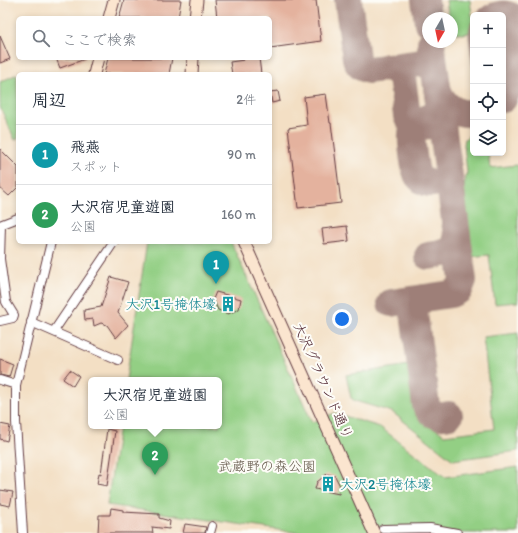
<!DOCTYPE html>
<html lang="ja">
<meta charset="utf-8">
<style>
:root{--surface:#fff;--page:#f2f2f3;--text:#1f2937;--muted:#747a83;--line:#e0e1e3;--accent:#db2777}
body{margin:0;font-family:Itim,"Klee One",sans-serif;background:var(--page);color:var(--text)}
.controls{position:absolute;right:12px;top:12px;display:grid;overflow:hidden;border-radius:6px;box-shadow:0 2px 6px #0003}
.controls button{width:36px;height:36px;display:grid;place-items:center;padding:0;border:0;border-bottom:1px solid var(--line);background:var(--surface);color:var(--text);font:20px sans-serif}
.compass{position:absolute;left:422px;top:12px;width:36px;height:36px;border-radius:50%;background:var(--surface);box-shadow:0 2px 6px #0003;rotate:189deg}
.you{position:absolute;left:342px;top:319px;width:14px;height:14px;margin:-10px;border:3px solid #fff;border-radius:50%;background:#1a73e8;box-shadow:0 0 0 6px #1a73e833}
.badge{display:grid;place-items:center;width:26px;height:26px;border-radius:50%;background:var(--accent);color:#fff;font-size:13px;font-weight:700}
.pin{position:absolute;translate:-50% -33px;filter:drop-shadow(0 1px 2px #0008)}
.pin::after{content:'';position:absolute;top:21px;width:14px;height:12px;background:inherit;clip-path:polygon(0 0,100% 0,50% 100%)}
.popup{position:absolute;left:88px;top:377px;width:134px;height:52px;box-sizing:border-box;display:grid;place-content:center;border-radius:6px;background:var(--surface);filter:drop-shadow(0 1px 3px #0005);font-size:13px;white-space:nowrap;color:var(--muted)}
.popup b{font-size:15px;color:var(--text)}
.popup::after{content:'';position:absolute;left:50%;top:100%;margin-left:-8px;border:8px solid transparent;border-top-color:var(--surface)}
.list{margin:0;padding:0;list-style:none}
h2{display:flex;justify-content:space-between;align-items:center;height:52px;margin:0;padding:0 16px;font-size:17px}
h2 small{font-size:13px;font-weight:400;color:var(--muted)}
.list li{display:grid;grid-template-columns:26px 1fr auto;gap:12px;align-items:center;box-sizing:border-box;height:60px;padding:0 16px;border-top:1px solid var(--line)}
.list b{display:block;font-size:15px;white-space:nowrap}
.list p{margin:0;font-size:13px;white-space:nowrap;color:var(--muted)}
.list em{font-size:13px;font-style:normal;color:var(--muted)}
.icon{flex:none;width:22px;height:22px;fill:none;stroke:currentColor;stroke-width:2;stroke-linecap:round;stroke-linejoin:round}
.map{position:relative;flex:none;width:518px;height:533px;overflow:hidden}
.search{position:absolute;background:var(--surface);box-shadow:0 2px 6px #0003;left:16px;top:16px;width:256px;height:44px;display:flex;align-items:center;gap:10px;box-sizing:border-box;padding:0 14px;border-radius:6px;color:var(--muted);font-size:15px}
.panel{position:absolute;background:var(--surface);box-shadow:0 2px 6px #0003;left:16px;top:72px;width:256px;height:172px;border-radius:6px}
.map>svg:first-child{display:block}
.green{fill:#93cf84;stroke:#6e7758}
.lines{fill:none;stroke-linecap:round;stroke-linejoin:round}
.taxiway{stroke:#9e7f78;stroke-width:28}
.runway{stroke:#9e7f78;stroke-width:69}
.building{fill:#e4b29e}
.street-casing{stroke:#633c42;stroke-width:10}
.secondary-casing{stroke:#633c42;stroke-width:13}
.street{stroke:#fff;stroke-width:8}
.secondary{stroke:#fbe5cf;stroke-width:11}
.labels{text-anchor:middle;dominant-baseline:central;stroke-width:4;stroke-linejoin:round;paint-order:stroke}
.culture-label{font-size:14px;fill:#0d838f;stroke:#fdfcf7;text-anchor:end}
.street-label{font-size:14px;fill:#4a1f2b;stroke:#fdfcf7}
.park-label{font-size:14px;fill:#605446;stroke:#fdfcf7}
</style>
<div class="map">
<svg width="518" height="533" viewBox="0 0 518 533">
<rect width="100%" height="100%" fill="#fdfcf7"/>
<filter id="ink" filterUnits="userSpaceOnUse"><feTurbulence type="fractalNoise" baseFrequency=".025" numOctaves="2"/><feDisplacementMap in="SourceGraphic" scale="8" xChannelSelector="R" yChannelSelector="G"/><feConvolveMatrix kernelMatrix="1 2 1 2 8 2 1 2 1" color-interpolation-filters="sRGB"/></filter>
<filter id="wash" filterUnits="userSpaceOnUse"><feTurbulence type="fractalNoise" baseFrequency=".012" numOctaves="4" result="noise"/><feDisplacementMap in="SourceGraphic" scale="16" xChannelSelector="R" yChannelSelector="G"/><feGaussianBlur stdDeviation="0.9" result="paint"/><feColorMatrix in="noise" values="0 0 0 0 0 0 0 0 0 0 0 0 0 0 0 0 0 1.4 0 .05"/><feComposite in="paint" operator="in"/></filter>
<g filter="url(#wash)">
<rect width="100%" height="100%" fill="#f3dfc4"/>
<g class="green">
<path d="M446 0H470L473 22 472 31C466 35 458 35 452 31V18H449Z"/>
<polygon points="17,74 18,138 15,140 0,107 0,82"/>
<polygon points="473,132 473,153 488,153 490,168 518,165 518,302 495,304 489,255 469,257 463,191 467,172 464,145 465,139"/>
<polygon points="147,242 231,242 312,422 335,413 380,427 445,477 518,467 518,533 299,533 107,505 119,426 219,426 219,380 126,380"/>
<polygon points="518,333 518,451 453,460 392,412 355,401 351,398 346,375 409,365 415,413 444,435 494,429 483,337"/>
</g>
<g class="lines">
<g class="taxiway">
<path d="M348 0 356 58C358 66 362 68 369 70L421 63 428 58 432 48"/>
<polyline points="425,0 428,23"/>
<path d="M387 67 397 71 402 78 407 116C412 126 420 127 430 125"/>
<path d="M437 88C442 105 456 115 473 113"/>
<polyline points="503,99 509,87 509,78"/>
<path d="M440 105C434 125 414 114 412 134 411 141 414 170 418 176 428 189 445 183 448 169"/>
<path d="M428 256C441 254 455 254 457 238"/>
<path d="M425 298 416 304 414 313 426 406C431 415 439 418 449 415"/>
<polyline points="391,303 451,294 459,290 463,280 431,42"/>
</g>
<polyline class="runway" points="503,35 506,60"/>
</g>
<g id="blocks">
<g class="building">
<polygon points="124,0 181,0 178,18 119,18"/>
<polygon points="215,0 316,0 321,41 270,48 270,18 217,18"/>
<polygon points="0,36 10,59 0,63"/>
<polygon points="56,58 85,58 85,59 60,68"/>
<polygon points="108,58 172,58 169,74 104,74"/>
<polygon points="244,58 259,58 261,74 232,74 230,62 244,60"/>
<polygon points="278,91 280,101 272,103 270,92"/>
<polygon points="326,94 330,123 331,123 341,203 298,208 288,128 307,125 304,97"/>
<polygon points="0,149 18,167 18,187 9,196 0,188"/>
<polygon points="347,226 349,241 324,244 322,229"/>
<polygon points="111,277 128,282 118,313 128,325 116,338 107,325 101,323 94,326 93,319 85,320 84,310 101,307"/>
<polygon points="216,292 241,299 239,309 228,314 218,310 213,299"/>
<polygon points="0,359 13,364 9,377 0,375"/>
<polygon points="70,370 79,376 73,386 63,379"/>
<polygon points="0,424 10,426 7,441 0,439"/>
<polygon points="107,429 115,431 107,486 97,484 99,473 101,474"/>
<polygon points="327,474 335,476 340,486 339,494 315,489 317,482"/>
<polygon points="0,490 13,492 10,506 0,504"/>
<polygon points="111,508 123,510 123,512 159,514 159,518 170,521 169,529 152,527 153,533 98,533 99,515 110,515"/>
<polygon points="185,524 206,527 205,533 183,533"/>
</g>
</g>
</g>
<g filter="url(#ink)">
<use href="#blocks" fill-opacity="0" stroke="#633c42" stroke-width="1"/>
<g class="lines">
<defs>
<g id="street">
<polyline points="0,225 18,218"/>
<polyline points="0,321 13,318 14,315 6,302 0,259 1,225"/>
<polyline points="31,322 118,360"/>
<polyline points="54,331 114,242"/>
<polyline points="0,380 16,385"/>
<polyline points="383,529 430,528 457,533"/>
<polyline points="23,533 16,422 16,385 51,242"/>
<polyline points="210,533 212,526"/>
</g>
<g id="secondary">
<polyline points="109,18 114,0"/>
<polyline points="195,18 197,0"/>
<polyline points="94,74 98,58"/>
<polyline points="192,74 193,58"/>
<polyline points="244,242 374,533"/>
</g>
</defs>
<use href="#street" class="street-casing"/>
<use href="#secondary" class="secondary-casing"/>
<use href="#street" class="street"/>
<use href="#secondary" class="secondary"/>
</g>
</g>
<defs>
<symbol id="building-bare" viewBox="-9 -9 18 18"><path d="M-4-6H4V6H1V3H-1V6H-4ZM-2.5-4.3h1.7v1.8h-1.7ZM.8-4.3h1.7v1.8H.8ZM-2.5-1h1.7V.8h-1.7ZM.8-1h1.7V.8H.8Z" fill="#0f9aa8" stroke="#fdfcf7" stroke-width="2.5" paint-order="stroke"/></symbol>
</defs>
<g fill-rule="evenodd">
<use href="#building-bare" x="217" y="293" width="22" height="22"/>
<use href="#building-bare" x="317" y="473" width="22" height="22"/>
</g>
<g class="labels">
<g class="culture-label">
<text x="216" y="304">大沢1号掩体壕</text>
<text x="340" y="484" text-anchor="start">大沢2号掩体壕</text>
</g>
<g class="street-label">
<text transform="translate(323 381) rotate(66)">大沢グラウンド通り</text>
</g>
<g class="park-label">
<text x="267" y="466">武蔵野の森公園</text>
</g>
</g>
</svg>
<div class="controls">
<button>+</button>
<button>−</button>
<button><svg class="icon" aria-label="locate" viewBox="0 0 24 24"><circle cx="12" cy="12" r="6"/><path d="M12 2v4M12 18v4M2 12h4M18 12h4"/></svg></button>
<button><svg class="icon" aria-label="layers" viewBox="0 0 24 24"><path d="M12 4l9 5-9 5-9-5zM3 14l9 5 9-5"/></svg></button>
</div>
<svg class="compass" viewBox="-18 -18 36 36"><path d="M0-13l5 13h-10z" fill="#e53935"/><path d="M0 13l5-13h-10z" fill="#747a83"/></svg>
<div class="you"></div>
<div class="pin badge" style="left:216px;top:284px;background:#0f9aa8">1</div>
<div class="pin badge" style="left:155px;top:475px;background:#2e9e5b">2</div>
<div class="popup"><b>大沢宿児童遊園</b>公園</div>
<div class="search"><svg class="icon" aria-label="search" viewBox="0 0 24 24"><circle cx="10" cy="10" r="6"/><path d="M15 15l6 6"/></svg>ここで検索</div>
<section class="panel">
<h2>周辺<small>2件</small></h2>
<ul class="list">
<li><span class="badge" style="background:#0f9aa8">1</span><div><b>飛燕</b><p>スポット</p></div><em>90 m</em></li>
<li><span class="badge" style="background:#2e9e5b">2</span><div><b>大沢宿児童遊園</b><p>公園</p></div><em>160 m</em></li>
</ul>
</section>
</div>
